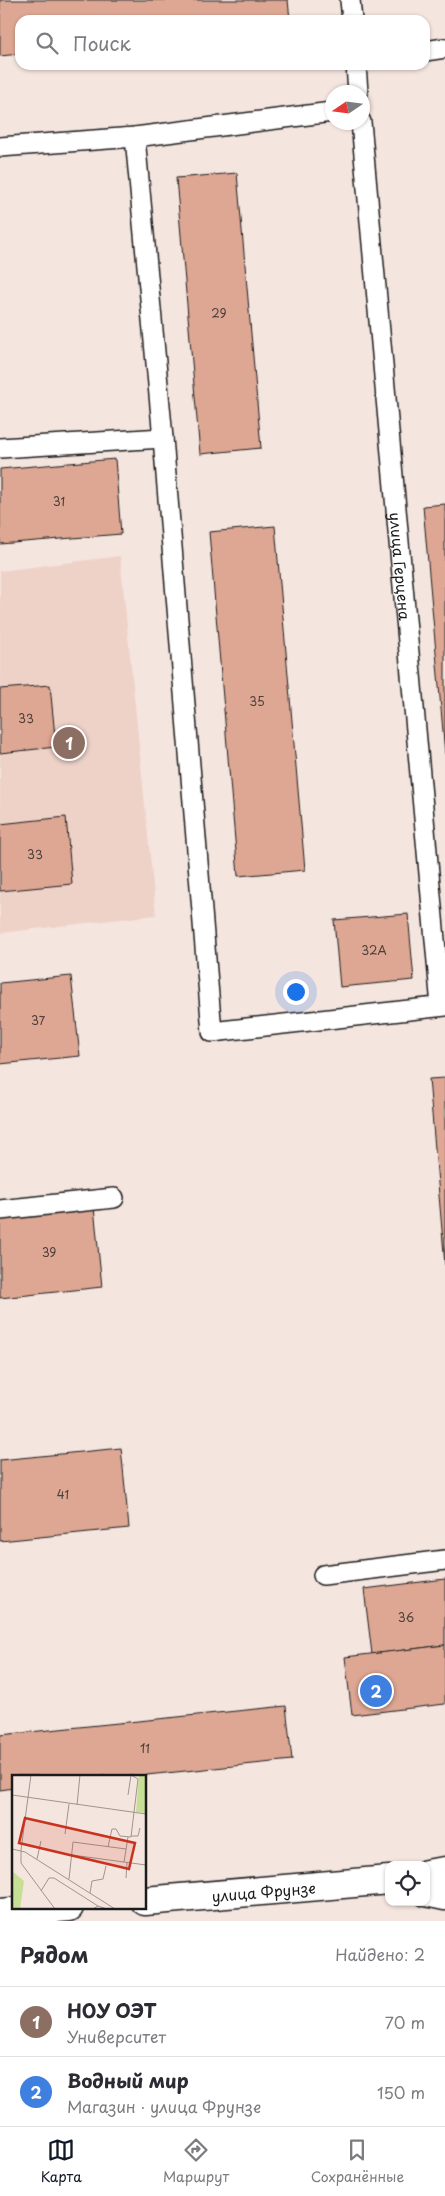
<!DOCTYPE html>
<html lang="ru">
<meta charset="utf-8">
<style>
:root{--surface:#fff;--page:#f2f2f3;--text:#2b2b33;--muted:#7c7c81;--line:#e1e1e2;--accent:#111827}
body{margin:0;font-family:"Playpen Sans",sans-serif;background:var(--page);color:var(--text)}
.controls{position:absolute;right:15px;bottom:15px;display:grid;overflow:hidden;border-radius:10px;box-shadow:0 1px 4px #0004}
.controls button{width:45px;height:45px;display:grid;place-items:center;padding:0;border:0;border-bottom:1px solid var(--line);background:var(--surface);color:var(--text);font:25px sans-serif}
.compass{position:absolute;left:325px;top:85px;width:45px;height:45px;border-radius:50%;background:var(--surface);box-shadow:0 1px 4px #0004;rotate:257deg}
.you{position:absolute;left:295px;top:991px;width:18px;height:18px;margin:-12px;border:4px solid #fff;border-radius:50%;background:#1a73e8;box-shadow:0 0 0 8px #1a73e833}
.badge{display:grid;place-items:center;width:32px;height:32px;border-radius:50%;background:var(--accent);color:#fff;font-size:16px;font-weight:700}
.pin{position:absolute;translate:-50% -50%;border:2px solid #fff;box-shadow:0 1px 5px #0006}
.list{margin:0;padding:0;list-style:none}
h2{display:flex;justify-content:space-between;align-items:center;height:65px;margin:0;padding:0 20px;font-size:21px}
h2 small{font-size:16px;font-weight:400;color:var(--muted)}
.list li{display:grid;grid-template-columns:32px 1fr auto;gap:15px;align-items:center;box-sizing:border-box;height:70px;padding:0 20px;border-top:1px solid var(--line)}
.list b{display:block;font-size:19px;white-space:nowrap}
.list p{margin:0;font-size:16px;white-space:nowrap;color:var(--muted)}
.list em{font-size:16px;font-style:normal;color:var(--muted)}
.icon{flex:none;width:28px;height:28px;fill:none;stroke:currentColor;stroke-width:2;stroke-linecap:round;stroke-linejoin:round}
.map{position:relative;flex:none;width:445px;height:1921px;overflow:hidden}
.search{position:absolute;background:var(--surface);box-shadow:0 1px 4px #0004;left:15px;right:15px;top:15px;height:55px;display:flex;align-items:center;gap:12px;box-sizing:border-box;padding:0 18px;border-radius:15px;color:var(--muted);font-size:19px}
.sheet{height:205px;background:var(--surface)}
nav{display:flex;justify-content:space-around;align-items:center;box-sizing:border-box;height:70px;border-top:1px solid var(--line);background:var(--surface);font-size:14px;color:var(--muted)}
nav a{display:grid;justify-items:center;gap:2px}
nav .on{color:var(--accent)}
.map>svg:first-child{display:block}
.built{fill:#eed2c8}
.building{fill:#dea794;stroke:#1c1c1c}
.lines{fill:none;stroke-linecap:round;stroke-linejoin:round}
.lane-casing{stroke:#1c1c1c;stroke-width:22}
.secondary-casing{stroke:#1c1c1c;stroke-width:31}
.lane{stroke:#fff;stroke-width:19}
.secondary{stroke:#fff;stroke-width:28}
.labels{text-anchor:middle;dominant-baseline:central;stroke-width:4;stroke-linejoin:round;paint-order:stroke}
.number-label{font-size:12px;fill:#4c3f3a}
.street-label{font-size:15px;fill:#1c1c1c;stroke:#fff}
.inset-road{fill:none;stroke:#9e9591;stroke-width:1}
.view{fill:#c8321e;fill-opacity:0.15;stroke:#c8321e;stroke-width:2.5}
.inset-edge{fill:none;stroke:#1c1c1c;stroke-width:2.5}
</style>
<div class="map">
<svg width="445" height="1921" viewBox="0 0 445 1921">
<rect width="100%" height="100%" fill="#f5e5df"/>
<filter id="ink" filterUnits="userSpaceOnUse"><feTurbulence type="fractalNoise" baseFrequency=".02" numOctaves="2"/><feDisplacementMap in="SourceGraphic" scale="10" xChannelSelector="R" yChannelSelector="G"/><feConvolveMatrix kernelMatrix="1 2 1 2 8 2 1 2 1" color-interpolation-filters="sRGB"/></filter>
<g filter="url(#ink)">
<polygon class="built" points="120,556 156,915 0,933 0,571"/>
<g class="building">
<polygon points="0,0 288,0 290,20 20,20 20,54 0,56"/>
<polygon points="237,173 261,448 200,454 176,178"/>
<polygon points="115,459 121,534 0,544 0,469"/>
<polygon points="445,504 445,754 423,506"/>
<polygon points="275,526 305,870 238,876 209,532"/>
<polygon points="50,685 56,747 0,753 0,689"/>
<polygon points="66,817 72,884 0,891 0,824"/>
<polygon points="408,914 414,980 340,987 334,920"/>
<polygon points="71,976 80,1056 0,1064 0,983"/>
<polygon points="445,1078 445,1265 429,1079"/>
<polygon points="94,1207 102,1287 0,1298 0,1216"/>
<polygon points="121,1448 129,1528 0,1541 0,1460"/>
<polygon points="445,1579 445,1645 372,1654 364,1589"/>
<polygon points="445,1645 445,1704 352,1715 345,1657"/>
<polygon points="286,1706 292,1760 137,1776 14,1776 14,1788 0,1790 0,1735"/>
</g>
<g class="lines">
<defs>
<g id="lane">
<polyline points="350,0 352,20"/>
<polyline points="425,51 445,48"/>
<polyline points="356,65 358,92"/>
<path id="s1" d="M361 122 441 1006"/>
<polyline points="135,137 163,438 212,1032 445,1006"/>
<polyline points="0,147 135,137 332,112"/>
<polyline points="0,448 163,438"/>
<polyline points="0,1210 114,1198"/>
<polyline points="323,1575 445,1560"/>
</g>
<g id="secondary">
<polyline points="426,1874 445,1871"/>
<polyline points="426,1892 445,1896"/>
<path id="s2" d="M145 1901 389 1880"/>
<polyline points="0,1913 69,1907"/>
</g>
</defs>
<use href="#lane" class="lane-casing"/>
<use href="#secondary" class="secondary-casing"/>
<use href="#lane" class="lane"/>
<use href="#secondary" class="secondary"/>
</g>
</g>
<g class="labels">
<g class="number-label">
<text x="219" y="313">29</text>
<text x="59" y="501">31</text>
<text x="257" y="701">35</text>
<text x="26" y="718">33</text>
<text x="35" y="854">33</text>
<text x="374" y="950">32А</text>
<text x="38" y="1020">37</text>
<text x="49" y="1252">39</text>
<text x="63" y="1494">41</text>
<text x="406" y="1617">36</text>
<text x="145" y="1748">11</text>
</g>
<g class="street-label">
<text stroke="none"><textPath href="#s1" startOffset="446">улица Герцена</textPath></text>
<text stroke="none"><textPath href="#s2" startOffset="119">улица Фрунзе</textPath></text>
</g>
</g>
<g transform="translate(12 1775)">
<rect width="134" height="134" fill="#f5e5df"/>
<path d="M127 0H134V38L124 37ZM0 96 12 106 8 134H0Z" fill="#c7df95"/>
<path class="inset-road" d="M0 20 134 39M116 20 119 0M65 30 68 0M53 59 57 29M119 61H126L128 53M96 72 100 54H104L108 61 119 62 126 4 119 0M0 74 13 77 103 134M9 75V88L43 134M9 75 19 0M60 80 134 90M25 84 29 66M112 87 116 62M114 103 115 88M57 104 61 67 114 74M29 116 37 103H42L86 131M78 118 80 106 91 104 94 91M81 134 86 131 95 134"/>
<path class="view" d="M13 43 123 68 117 94 7 68Z"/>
<rect width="134" height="134" class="inset-edge"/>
</g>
</svg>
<div class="controls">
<button><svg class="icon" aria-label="locate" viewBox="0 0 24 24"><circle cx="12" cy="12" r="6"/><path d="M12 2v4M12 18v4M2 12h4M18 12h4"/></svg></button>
</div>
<svg class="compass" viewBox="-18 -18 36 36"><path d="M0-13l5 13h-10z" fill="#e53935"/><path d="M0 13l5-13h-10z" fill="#7c7c81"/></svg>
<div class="you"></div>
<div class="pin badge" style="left:69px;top:743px;background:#8d6e63">1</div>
<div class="pin badge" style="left:376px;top:1691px;background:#3f7fe0">2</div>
<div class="search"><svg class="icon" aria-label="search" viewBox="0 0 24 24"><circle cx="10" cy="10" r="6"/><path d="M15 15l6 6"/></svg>Поиск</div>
</div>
<section class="sheet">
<h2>Рядом<small>Найдено: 2</small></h2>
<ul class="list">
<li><span class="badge" style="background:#8d6e63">1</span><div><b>НОУ ОЭТ</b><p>Университет</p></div><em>70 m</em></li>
<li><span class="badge" style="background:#3f7fe0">2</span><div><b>Водный мир</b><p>Магазин · улица Фрунзе</p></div><em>150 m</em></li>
</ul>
</section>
<nav>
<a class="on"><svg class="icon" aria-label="map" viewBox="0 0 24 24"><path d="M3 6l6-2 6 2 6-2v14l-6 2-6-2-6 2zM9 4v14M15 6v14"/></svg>Карта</a>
<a><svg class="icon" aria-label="directions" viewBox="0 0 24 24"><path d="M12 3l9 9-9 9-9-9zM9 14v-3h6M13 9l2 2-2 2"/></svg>Маршрут</a>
<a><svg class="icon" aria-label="saved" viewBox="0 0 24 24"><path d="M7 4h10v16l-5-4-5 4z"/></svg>Сохранённые</a>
</nav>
